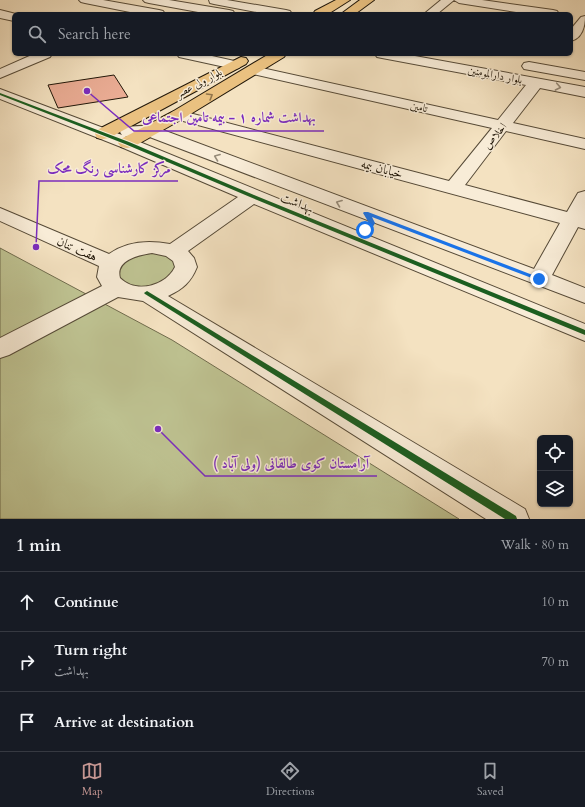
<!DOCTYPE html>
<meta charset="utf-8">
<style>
:root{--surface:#171b24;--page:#20242c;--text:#f1f3f6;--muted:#9ea1a6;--line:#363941;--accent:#c59692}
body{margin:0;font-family:Cardo,Amiri,serif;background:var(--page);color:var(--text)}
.controls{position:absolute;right:12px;bottom:12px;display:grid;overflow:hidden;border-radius:6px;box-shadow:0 1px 3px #0004}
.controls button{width:36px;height:36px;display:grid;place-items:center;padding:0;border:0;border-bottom:1px solid var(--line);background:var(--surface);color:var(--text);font:20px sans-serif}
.stop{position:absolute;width:12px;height:12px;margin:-9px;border:3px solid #1a73e8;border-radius:50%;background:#fff}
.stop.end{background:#1a73e8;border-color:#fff;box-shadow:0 1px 4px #0008}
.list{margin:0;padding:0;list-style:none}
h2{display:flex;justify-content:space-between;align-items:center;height:52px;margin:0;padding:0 16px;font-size:17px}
h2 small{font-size:13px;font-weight:400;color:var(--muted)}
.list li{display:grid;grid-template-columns:26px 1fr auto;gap:12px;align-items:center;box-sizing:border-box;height:60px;padding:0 16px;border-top:1px solid var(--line)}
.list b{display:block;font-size:15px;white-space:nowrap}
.list p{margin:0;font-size:13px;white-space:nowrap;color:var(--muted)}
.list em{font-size:13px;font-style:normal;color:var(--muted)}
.icon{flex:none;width:22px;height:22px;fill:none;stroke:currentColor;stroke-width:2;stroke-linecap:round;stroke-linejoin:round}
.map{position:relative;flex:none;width:585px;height:519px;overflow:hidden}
.search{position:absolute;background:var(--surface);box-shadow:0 1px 3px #0004;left:12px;right:12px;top:12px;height:44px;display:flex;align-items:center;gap:10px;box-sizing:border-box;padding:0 14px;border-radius:6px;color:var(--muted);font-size:15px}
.sheet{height:232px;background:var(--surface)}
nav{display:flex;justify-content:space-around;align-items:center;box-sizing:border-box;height:56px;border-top:1px solid var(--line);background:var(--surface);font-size:11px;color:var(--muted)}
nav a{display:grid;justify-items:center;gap:2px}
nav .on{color:var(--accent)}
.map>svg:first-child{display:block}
.green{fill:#bec291;stroke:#706c4d}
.building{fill:#eaac94;stroke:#211709}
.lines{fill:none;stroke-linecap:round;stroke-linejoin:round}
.minor-casing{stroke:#564a37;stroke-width:2}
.major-casing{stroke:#211709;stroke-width:2}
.minor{fill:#f8ecd7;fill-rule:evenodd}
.major{fill:#eac180;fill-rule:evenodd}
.cycleway-casing{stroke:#f8ecd7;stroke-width:2}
.cycleway{fill:#1b5e20;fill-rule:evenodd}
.oneway{stroke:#978c7a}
.oneway2{stroke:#90744a}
.route{fill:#1a73e8}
.labels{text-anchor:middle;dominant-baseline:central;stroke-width:3;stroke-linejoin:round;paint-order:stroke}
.far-street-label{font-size:11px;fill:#211709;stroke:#f8ecd7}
.street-label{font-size:13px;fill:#211709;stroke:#f8ecd7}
.leader{fill:none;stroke:#7b2cbf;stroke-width:1.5}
.callout-dot{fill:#7b2cbf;stroke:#f8ecd7;stroke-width:1.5}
.callout-label{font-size:14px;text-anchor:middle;font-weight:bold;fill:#7b2cbf;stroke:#f8ecd7;stroke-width:3;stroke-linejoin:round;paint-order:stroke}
</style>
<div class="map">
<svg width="585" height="519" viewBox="0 0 585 519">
<rect width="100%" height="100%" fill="#f4e2c1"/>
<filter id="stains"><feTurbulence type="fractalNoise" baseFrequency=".005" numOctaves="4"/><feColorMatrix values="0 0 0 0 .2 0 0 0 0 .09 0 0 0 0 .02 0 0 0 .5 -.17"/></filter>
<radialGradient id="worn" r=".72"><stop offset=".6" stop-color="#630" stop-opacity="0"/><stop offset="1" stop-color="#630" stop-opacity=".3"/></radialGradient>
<g class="green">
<polygon points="0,248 172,340 459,519 0,519"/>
<polygon points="164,251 181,265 157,288 124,287 113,269 133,253"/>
</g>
<polygon class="building" points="114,75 128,97 58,108 48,85"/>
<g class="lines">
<defs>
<g id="minor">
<polygon points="79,0 103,0 159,10 163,11 165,14 140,14 85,3 81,2"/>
<polygon points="143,0 169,0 229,10 233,11 235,14 209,14 149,3 145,2"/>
<polygon points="209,0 227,0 286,10 290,11 292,14 267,14 214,4 210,3"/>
<polygon points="441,0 482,0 553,10 557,11 559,14 529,14 459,3 454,0 437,14 424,14"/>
<polygon points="0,10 16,14 14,14 14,21 0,18"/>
<path d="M585 16C585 27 582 38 571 41V29L581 17Z"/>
<polygon points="34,54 52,54 50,57 0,78 0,69"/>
<polygon points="177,54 203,54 239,62 241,65 239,68 234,69 179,57"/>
<path d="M375 54H404L585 87V97L540 88 513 123 585 139V149L506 131 465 185 567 212 578 193 585 191V229L578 227 552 275 585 288V303L147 136H125L585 324V341L254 204 188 251 194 258 197 267C191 282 183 289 168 296L525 509 529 519H486L143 301 118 297 9 355 0 358V338L102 286 97 277 99 266 0 221V208L109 254C127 241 149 240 170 244L238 197 121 147 0 99V89L122 135 120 132 122 128C132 126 145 125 155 127L534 269 560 223 172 118 170 115 172 112 178 110 449 181 492 128 253 74 248 73 246 70 248 67 253 66 498 120 526 85 382 58 377 57ZM152 253 166 256 173 261 175 267C166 286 136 294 120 278 115 260 139 255 152 253Z"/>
<polygon points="529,62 585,72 585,80 524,69 522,66 524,63"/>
</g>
<g id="major">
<polygon points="336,0 350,0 328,14 313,14 315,11"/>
<polygon points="360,0 374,0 355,14 341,14"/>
<polygon points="269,54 286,54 284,57 184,118 133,147 127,148 121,147 118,143 121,139 172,112"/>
<polygon points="241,57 246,58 248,61 246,64 109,138 103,139 97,138 95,134 97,130"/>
</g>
</defs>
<use href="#minor" class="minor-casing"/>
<use href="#major" class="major-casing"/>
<use href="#minor" class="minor"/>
<use href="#major" class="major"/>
<defs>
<g id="cycleway">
<polygon points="0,93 129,142 254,195 585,330 585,335 250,197 125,144 0,95"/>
<polygon points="147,291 516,516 517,519 505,519 145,294 144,293"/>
</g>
</defs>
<use href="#cycleway" class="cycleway-casing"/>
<use href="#cycleway" class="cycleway"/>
</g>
<defs><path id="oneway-chevron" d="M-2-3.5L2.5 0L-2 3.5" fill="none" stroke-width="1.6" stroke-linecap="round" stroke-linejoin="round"/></defs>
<g class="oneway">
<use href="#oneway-chevron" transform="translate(558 87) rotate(11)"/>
<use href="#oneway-chevron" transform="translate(217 157) rotate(-159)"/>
<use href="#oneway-chevron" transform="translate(339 203) rotate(-159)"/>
</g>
<use class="oneway2" href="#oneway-chevron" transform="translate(210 96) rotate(-31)"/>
<path class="route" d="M364 212H368L543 279 537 280 372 217 375 223C373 228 368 233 363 231V229L369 223 363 213Z"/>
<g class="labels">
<g class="far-street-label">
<text transform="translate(495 75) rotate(11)">بلوار دارالمومنین</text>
<text transform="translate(199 83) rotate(-28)">بلوار ولی عصر</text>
<text transform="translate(419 107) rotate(13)">تامین</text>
<text transform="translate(495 136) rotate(-52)">اخلاص</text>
</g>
<g class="street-label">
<text transform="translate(382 169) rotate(15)">خیابان بیمه</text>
<text transform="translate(297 203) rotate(22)">بهداشت</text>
<text transform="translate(77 249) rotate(24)">هفت تنان</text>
</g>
</g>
<path class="leader" d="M87 91L134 131H324M36 247L39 181H178M158 429L205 476H377"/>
<g class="callout-dot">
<circle cx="87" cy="91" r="4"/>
<circle cx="36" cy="247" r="4"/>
<circle cx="158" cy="429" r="4"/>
</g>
<g class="callout-label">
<text x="229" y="122">بهداشت شماره ۱ - بیمه تامین اجتماعی</text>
<text x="109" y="173">مرکز کارشناسی رنگ محک</text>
<text x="291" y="468">آرامستان کوی طالقانی (ولی آباد )</text>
</g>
<rect width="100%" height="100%" filter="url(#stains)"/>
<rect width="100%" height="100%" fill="url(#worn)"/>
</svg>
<div class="controls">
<button><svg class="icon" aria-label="locate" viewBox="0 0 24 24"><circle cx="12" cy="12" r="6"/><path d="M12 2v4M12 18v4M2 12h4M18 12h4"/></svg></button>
<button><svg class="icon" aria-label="layers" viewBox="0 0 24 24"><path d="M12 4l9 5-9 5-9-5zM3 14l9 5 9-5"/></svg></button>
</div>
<div class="stop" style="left:365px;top:230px"></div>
<div class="stop end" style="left:539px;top:279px"></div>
<div class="search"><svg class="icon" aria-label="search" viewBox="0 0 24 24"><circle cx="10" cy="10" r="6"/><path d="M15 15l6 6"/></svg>Search here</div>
</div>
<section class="sheet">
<h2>1 min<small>Walk · 80 m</small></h2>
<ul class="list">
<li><svg class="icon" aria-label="ahead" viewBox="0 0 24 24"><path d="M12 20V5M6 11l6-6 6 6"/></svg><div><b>Continue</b></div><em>10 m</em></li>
<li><svg class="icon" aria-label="right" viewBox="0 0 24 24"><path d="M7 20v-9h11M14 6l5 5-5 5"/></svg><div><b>Turn right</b><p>بهداشت</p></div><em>70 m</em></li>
<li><svg class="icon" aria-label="arrive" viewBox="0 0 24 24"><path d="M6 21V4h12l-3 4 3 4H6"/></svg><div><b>Arrive at destination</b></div></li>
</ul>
</section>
<nav>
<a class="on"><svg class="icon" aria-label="map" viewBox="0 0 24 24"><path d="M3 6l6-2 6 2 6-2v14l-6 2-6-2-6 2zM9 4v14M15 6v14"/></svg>Map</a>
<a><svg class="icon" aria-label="directions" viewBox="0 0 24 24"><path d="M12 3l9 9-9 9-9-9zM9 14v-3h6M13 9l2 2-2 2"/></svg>Directions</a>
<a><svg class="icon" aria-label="saved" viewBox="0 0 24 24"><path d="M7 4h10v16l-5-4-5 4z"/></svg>Saved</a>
</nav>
